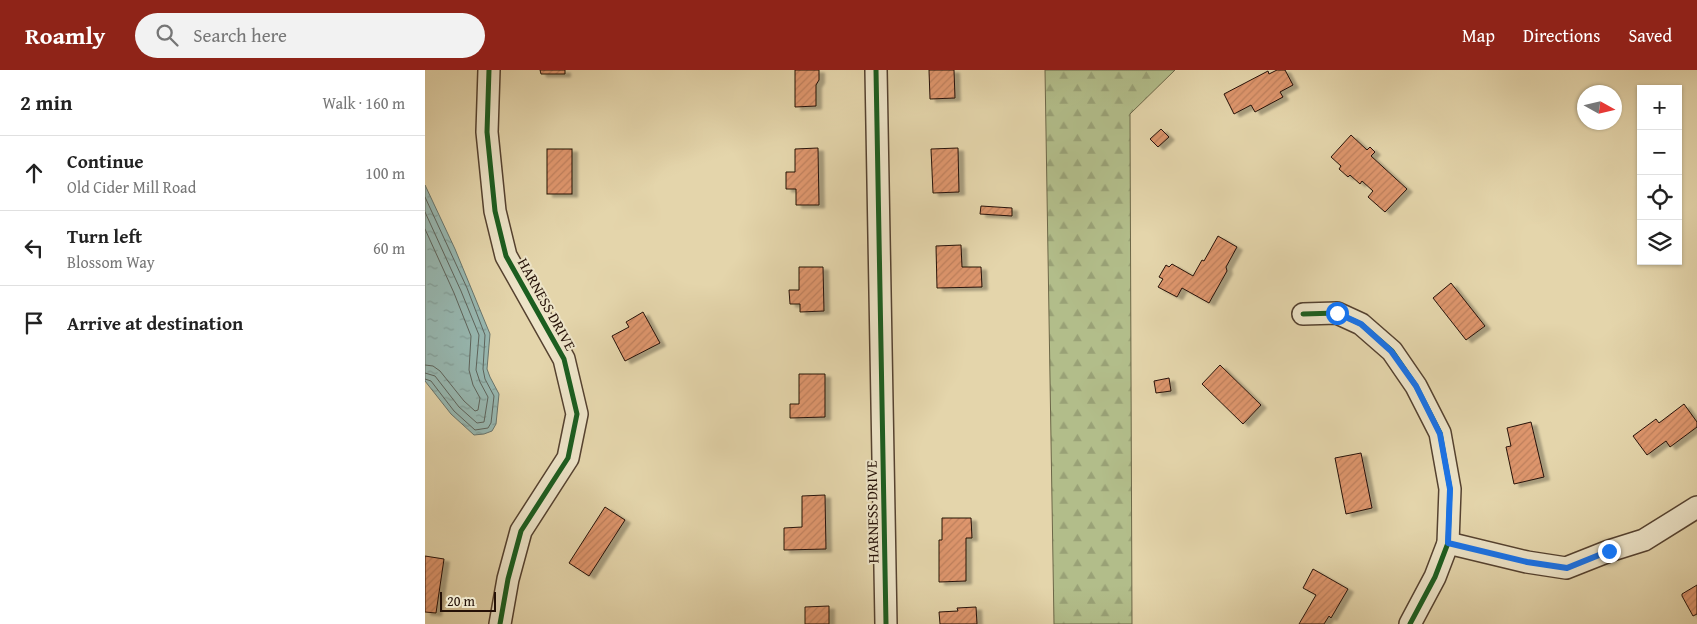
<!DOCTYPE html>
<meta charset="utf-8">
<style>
:root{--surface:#fff;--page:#f2f2f2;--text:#222;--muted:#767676;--line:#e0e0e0;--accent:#8f2418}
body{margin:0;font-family:"Gentium Book Plus",serif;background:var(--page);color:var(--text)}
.controls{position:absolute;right:15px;top:15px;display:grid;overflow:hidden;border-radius:0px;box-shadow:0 1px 4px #0004}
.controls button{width:45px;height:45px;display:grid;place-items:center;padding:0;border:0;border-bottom:1px solid var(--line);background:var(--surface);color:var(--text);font:25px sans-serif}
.compass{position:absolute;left:1152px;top:15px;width:45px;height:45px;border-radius:50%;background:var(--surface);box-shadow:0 1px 4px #0004;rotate:98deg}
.scale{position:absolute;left:15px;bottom:12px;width:56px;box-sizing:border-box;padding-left:5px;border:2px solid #251107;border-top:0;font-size:14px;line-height:18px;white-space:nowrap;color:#251107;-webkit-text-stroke:4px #ede4c8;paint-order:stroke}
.stop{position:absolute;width:15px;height:15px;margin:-11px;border:4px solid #1a73e8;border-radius:50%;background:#fff}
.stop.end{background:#1a73e8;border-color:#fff;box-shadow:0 1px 5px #0008}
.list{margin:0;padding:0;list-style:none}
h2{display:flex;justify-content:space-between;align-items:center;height:65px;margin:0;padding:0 20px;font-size:21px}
h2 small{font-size:16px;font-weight:400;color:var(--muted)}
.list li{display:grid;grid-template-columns:32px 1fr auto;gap:15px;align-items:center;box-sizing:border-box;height:75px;padding:0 20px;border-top:1px solid var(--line)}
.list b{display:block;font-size:19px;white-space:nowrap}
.list p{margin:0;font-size:16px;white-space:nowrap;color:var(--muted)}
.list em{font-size:16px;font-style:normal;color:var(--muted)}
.icon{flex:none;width:28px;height:28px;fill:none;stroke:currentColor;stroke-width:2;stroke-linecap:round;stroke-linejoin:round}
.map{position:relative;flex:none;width:1272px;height:554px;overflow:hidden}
header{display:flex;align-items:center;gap:30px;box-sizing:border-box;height:70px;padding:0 25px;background:var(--accent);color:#fff}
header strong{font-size:24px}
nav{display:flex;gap:28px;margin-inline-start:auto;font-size:18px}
.search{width:350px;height:45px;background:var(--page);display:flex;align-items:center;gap:12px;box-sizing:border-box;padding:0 18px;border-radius:28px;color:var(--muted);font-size:19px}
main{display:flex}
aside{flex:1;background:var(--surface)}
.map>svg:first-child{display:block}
.forest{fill:url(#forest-firs);stroke:#6c6748}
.water{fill:url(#water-ripples);stroke:#69756c}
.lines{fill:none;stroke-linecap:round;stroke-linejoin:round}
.shore{stroke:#5e645c;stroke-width:1}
.building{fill:url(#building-hatch);stroke:#251107;filter:url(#shadow)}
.minor-casing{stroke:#554230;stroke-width:24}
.minor{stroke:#ede4c8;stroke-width:21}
.cycleway-casing{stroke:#ede4c8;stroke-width:8}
.cycleway{stroke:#1b5e20;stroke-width:5}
.route{stroke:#1a73e8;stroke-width:6}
.labels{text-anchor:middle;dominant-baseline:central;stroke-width:4;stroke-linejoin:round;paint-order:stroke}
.street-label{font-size:15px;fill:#251107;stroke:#ede4c8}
</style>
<header>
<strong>Roamly</strong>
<div class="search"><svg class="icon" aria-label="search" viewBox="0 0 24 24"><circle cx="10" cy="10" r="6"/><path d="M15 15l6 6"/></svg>Search here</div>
<nav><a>Map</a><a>Directions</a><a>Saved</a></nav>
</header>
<main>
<aside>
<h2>2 min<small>Walk · 160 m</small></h2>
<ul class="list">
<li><svg class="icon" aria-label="ahead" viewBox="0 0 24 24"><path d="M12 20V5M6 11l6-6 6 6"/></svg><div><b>Continue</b><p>Old Cider Mill Road</p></div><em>100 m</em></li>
<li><svg class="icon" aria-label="left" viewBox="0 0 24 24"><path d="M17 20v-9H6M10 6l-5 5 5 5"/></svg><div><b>Turn left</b><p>Blossom Way</p></div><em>60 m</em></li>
<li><svg class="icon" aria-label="arrive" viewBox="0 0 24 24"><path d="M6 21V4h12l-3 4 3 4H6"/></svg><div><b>Arrive at destination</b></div></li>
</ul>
</aside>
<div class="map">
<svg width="1272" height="554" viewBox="0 0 1272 554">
<defs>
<pattern id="forest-firs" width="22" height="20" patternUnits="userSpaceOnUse" patternTransform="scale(1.25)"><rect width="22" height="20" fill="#b2bd8a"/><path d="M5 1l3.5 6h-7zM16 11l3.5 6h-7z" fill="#99a176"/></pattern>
<pattern id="water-ripples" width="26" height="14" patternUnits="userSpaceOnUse" patternTransform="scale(1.25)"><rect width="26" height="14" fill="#97b7b0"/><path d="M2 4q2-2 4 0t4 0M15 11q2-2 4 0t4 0" fill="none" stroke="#829c96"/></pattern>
<pattern id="building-hatch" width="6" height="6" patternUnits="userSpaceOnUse" patternTransform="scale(1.25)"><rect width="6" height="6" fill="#de966d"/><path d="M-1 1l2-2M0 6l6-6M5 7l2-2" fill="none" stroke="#be805d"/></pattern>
<filter id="shadow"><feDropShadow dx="5.5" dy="3" stdDeviation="1" flood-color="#0004"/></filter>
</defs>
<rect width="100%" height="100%" fill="#e4d5ab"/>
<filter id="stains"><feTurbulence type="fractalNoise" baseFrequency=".004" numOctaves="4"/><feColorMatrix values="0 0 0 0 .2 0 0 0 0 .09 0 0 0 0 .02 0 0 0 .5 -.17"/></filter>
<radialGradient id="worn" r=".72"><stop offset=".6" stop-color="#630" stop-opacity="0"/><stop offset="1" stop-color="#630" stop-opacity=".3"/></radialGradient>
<polygon class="forest" points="620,0 750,0 705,44 707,554 629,554"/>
<polygon class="water" points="0,115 30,179 65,264 62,299 65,307 74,324 71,354 67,361 59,364 49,365 26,344 0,311"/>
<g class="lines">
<g class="shore">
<polyline points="0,127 42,218 60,265 58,299 60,309 69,326 66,353 63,358 50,360 29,341 6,311 0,309"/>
<polyline points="0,142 36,221 54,265 51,300 55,312 63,327 59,352 52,353 34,337 10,306 0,303"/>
<polyline points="0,159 29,223 46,266 44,300 48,315 55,328 53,340 50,341 39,331 15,301 8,296 0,295"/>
</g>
</g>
<g class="building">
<polygon points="115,0 140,0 140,4 116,4"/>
<polygon points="370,0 394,0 394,10 391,15 391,36 370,37"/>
<polygon points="504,0 529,0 530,28 505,29"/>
<polygon points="852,0 860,0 868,15 855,22 858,27 830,42 826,35 809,44 799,24 843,1 844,4"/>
<polygon points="736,59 744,67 733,77 725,69"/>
<polygon points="926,65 942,80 945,77 950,82 946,86 982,119 960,142 943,127 948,121 937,111 935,114 925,105 923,107 914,99 916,96 906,87"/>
<polygon points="393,78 394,135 371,135 371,119 361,119 361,102 370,102 370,79"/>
<polygon points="533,78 534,122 508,123 506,79"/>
<rect x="122" y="79" width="25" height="45"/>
<polygon points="556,136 587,138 587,146 555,144"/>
<polygon points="793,166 812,177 801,197 802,201 784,233 757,218 752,227 733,217 738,209 734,207 741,195 744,197 747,194 768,206 777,190 779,191"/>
<polygon points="536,175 537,197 556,197 557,217 512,218 511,176"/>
<polygon points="374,197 398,197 399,241 375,242 375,234 365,234 364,220 374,220"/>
<polygon points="1026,213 1060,256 1041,270 1008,228"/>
<polygon points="218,242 235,273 200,291 187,266 204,257 201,252"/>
<polygon points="795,295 836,335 818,354 777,314"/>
<polygon points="374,304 400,304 400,347 365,348 365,334 374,334"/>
<polygon points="744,308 746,321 731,323 729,311"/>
<polygon points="1259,334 1272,352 1272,357 1245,377 1241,371 1222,385 1208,366 1231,349 1234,353"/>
<polygon points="1106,352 1119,407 1089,414 1081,377 1086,376 1082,358"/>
<polygon points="936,383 947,438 921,444 910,388"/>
<polygon points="400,425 401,479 359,480 359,458 377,457 377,426"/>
<polygon points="180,437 200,450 164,506 144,493"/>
<polygon points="517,448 546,448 547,468 541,468 541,511 514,512 514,470 517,470"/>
<polygon points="0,486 19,489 11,543 0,542"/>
<polygon points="888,499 923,519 906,548 904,546 899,554 874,554 891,525 878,518"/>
<polygon points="1272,515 1272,544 1268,546 1257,526 1257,524"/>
<polygon points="404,536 404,554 380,554 380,537"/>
<polygon points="551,537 552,554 515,554 514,542 533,541 532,538"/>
</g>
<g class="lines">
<defs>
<g id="minor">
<polyline points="64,0 62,62 70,141 81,186 139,289 152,344 143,388 96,461 83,509 75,554"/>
<polyline points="451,0 461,554"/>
<polyline points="878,244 912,243 936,254 967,281 991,316 1015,363 1025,419 1023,473 1010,507 985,554"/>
<polyline points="1023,473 1102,492 1141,498 1184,481 1219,470 1272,437"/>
</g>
</defs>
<use href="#minor" class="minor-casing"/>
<use href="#minor" class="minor"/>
<defs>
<g id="cycleway">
<polyline points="64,0 62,62 70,141 81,186 139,289 152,344 143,388 96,461 83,509 75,554"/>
<polyline points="451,0 461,554"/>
<polyline points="878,244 912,243 936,254 967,281 991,316 1015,363 1025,419 1023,473 1010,507 985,554"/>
</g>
</defs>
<use href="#cycleway" class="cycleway-casing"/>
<use href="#cycleway" class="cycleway"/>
</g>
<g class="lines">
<polyline class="route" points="912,243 936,254 966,281 991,316 1015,364 1025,419 1023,473 1102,492 1142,498 1184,481"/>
</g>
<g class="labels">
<g class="street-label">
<text transform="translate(122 234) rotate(61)">HARNESS DRIVE</text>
<text transform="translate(447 442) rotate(-91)">HARNESS DRIVE</text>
</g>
</g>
<rect width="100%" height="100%" filter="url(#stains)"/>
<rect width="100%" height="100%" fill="url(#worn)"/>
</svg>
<div class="controls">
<button>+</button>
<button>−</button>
<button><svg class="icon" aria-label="locate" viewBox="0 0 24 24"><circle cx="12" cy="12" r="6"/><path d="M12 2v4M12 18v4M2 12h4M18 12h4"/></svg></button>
<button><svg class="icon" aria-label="layers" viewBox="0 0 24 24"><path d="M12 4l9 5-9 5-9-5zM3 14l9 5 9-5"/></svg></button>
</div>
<svg class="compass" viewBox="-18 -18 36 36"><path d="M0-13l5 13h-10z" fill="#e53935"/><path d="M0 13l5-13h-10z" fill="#767676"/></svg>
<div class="scale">20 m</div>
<div class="stop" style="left:912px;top:243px"></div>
<div class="stop end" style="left:1184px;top:481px"></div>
</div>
</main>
